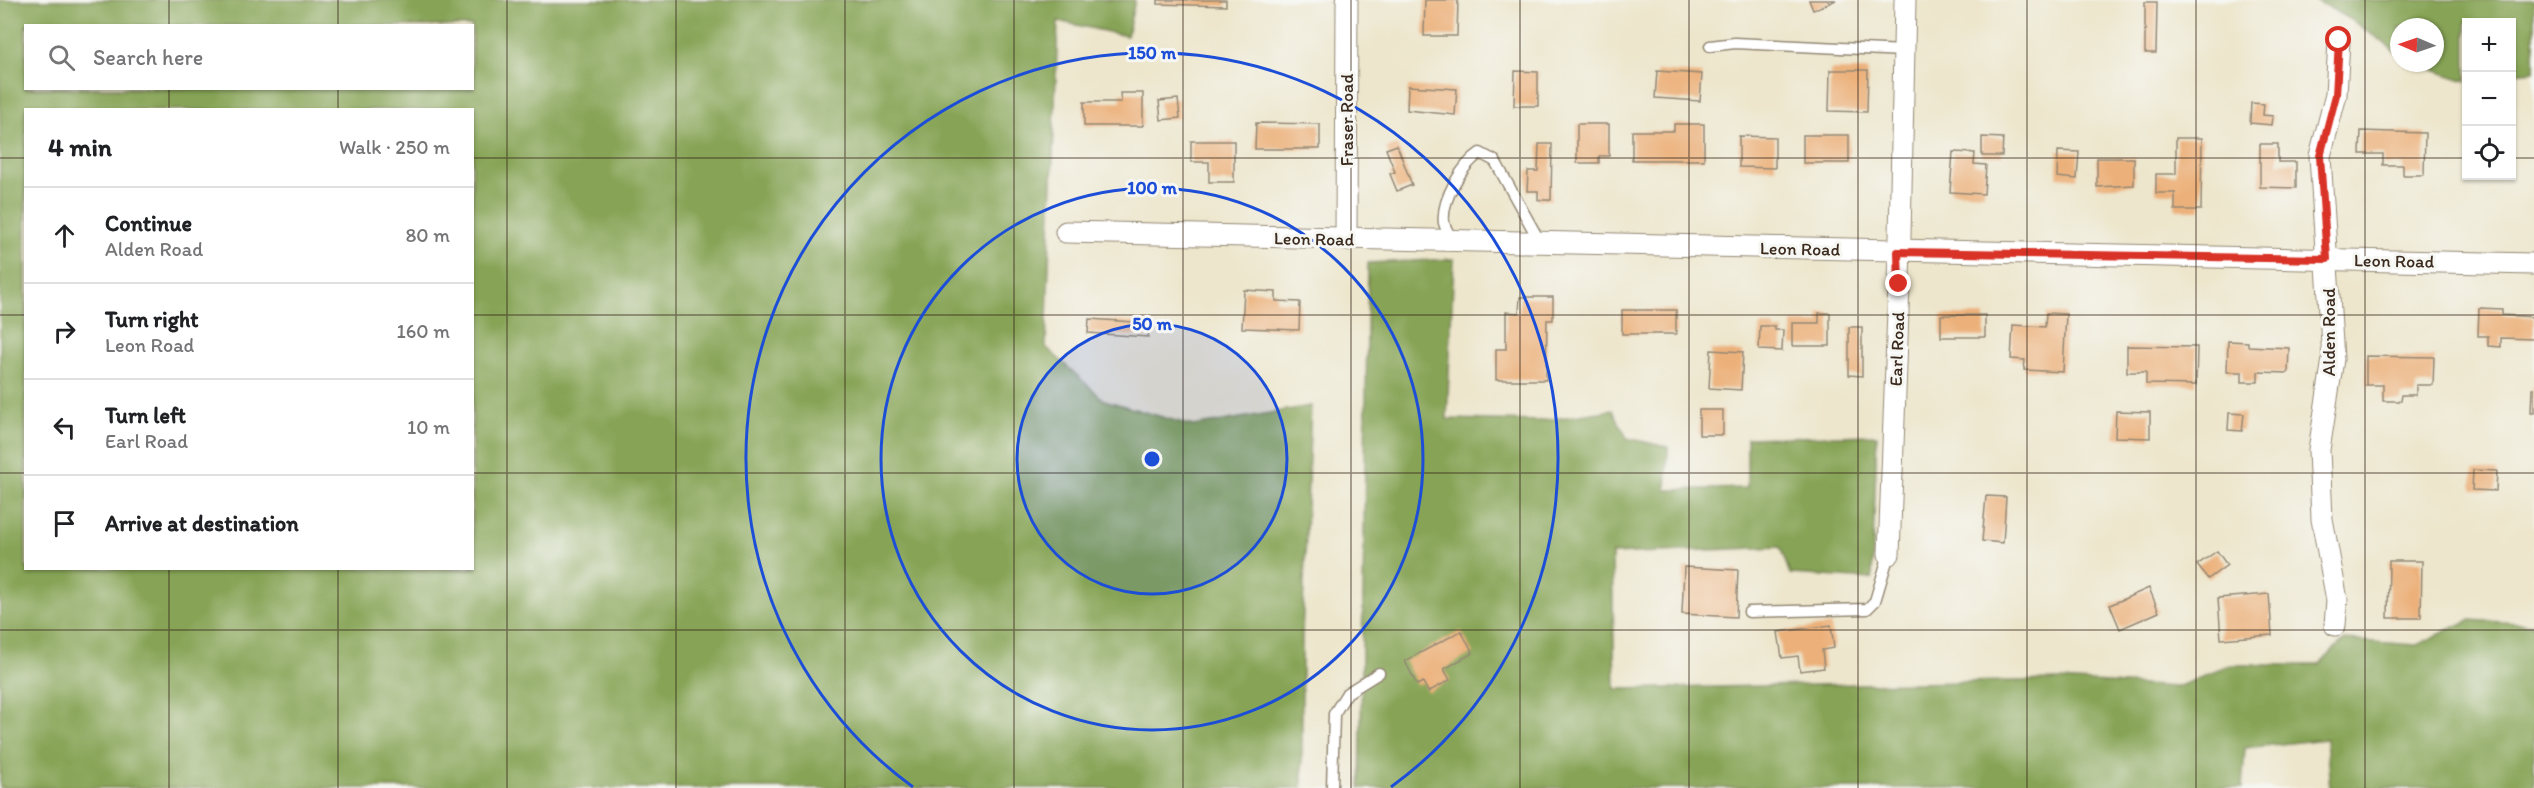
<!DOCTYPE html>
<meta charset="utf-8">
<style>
:root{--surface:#fff;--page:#f6f6f6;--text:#202124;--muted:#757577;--line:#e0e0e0}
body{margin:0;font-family:Itim,sans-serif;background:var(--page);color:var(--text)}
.controls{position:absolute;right:18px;top:18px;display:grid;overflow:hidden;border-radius:0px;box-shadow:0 2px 4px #0004}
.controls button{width:54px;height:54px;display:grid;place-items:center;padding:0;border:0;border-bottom:2px solid var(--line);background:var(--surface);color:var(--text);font:30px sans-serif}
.compass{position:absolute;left:2390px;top:18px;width:54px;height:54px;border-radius:50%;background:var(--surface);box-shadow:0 2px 4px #0004;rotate:272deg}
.stop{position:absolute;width:18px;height:18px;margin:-14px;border:4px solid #d93025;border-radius:50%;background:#fff}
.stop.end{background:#d93025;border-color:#fff;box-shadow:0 2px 6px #0008}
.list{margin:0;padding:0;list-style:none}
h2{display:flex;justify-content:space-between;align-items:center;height:78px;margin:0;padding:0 24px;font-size:26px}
h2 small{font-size:20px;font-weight:400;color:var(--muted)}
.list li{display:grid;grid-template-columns:39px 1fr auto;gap:18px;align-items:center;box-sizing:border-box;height:96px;padding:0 24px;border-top:2px solid var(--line)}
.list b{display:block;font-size:22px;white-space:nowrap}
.list p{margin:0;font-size:20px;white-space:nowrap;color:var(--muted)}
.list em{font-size:20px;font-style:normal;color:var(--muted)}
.icon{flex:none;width:33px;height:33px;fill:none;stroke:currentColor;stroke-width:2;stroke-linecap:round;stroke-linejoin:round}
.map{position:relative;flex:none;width:2534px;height:788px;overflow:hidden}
.search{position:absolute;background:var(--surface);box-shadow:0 2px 4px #0004;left:24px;top:24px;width:450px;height:66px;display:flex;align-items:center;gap:15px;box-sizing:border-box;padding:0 21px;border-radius:0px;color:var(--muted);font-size:22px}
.panel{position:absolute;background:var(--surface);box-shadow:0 2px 4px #0004;left:24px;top:108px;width:450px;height:462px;border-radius:0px}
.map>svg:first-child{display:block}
.forest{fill:#87a456;stroke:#61673a;stroke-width:1.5;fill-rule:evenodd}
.building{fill:#ecb17a}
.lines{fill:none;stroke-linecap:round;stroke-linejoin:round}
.lane-casing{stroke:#948875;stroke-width:13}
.street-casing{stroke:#948875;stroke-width:23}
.lane{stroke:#fff;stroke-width:10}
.street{stroke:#fff;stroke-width:21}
.route{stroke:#d93025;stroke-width:8}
.grid{fill:none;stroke:#3b2a1e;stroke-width:1.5;stroke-opacity:0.55}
.ring{fill:none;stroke:#1d4ed8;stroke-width:3}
.labels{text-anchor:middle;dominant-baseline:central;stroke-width:6;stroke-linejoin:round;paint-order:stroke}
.street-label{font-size:18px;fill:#3b2a1e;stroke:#f6f6f2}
.centre{fill:#1d4ed8;stroke:#f6f6f2;stroke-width:3}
.ring-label{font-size:18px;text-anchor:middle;font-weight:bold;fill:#1d4ed8;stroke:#f6f6f2;stroke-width:6;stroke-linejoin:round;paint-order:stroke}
</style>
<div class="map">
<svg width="2534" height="788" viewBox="0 0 2534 788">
<rect width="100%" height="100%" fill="#f6f6f2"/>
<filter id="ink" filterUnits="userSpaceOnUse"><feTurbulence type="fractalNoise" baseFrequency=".0167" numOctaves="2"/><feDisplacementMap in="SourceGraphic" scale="12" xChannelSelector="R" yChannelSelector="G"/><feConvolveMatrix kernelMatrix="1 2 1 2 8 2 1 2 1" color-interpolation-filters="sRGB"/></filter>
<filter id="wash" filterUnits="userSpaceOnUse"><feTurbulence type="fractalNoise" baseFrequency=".008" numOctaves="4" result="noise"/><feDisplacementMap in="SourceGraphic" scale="24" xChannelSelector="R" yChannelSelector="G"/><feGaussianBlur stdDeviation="1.35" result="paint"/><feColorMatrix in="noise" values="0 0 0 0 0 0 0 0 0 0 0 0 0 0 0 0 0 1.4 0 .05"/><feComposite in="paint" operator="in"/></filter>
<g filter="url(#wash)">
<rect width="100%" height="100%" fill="#ede6cc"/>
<g class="forest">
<path d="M0 0H1135L1127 36 1058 21 1046 347 1104 400 1193 426 1311 406 1302 636V788H0ZM26 26H472V88H26ZM26 110H472V568H26Z"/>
<polygon points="2315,0 2534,0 2534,71 2512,73 2512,22 2466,22 2466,81 2412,63 2435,63 2435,27 2399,27 2399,54 2350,19"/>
<polygon points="1454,259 1447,419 1540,421 1613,410 1627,438 1668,447 1666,490 1747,488 1747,438 1877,435 1872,579 1790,574 1780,547 1612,554 1615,689 2058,680 2177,687 2231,665 2319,665 2344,640 2417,645 2469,620 2534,624 2534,788 2330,788 2326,739 2245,748 2242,788 1360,788 1368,263"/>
</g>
<g id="blocks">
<g class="building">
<polygon points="1158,0 1226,0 1226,6 1158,4"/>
<polygon points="1425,0 1458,0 1457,36 1424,36"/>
<polygon points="1809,0 1836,0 1813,10"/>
<polygon points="2145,2 2157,2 2156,53 2145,53"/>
<polygon points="1830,70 1868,70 1867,112 1829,111"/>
<polygon points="1515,71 1538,72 1538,106 1514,106"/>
<polygon points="1657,71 1702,74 1700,101 1655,98"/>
<polygon points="1408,86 1457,89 1455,115 1407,110"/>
<polygon points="1120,93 1143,93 1143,126 1084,126 1084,102 1121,102"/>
<polygon points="1178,99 1180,118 1161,120 1159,101"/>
<polygon points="2251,103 2264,104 2263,115 2273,116 2272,125 2250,123"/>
<polygon points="1256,123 1320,124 1320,149 1255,149"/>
<polygon points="1577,124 1609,124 1609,156 1599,156 1599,163 1577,163"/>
<polygon points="1674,124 1704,124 1704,160 1632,160 1632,131 1674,131"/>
<polygon points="2361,131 2425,133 2424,175 2403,175 2403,165 2383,165 2383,154 2360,154"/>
<rect x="1803" y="135" width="46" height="28"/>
<polygon points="1739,136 1775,137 1775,168 1739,167"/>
<polygon points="1982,137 2003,138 2002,156 1982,156"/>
<polygon points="2176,138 2202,138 2201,210 2175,210 2175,193 2156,193 2156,174 2176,174"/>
<polygon points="1191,141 1234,141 1234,182 1209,182 1209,162 1191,162"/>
<polygon points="1539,144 1552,144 1551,200 1538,200 1538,191 1527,191 1528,171 1538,171"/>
<polygon points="2260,144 2278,144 2278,162 2296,162 2296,188 2260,187"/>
<polygon points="1397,145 1412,185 1397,191 1390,174 1395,172 1386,149"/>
<polygon points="2058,151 2079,152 2077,179 2057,177"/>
<polygon points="1953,152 1975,153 1974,164 1986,165 1984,194 1950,192"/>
<polygon points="2097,158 2134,158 2134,185 2097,187"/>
<polygon points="1244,290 1276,292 1276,301 1300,302 1299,330 1242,328"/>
<polygon points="1520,297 1553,297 1553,320 1547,320 1546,380 1496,380 1496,349 1506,349 1506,312 1519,313"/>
<polygon points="2479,308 2502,309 2502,315 2534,317 2534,339 2501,338 2501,347 2488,346 2488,336 2478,336"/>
<rect x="1622" y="310" width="54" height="24"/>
<polygon points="1819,313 1830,313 1830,346 1792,346 1792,323 1819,323"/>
<polygon points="2046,313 2066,314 2063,372 2024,370 2025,360 2011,359 2013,325 2045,327"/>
<rect x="1941" y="315" width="44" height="22"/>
<polygon points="1089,319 1149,323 1148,337 1088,333"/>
<polygon points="1760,326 1775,326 1775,330 1783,330 1782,351 1759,350"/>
<polygon points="1849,327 1862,327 1862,376 1849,375"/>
<polygon points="2228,341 2248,342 2248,346 2289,348 2288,373 2258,372 2258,382 2242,382 2242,372 2227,372"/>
<polygon points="2127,346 2197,347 2196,385 2146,384 2146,372 2127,372"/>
<polygon points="1711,350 1743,352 1741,390 1709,388"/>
<polygon points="2366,356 2434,357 2433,385 2416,385 2416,395 2402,395 2401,401 2383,401 2383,385 2366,385"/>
<polygon points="2532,388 2534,388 2534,413 2531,413"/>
<rect x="1699" y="410" width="24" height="25"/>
<polygon points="2116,411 2150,412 2150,438 2115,437"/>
<polygon points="2229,413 2244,414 2242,431 2228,430"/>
<polygon points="2473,470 2497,471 2496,491 2472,490"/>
<polygon points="1986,496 2006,497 2003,543 1982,541"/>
<polygon points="2217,551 2227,565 2208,579 2197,565"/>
<polygon points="2389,561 2422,561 2421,618 2388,618"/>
<polygon points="1684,567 1738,570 1736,617 1682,614"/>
<polygon points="2149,588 2159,612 2120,629 2110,605"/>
<polygon points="2269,594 2272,635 2221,639 2218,598"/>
<polygon points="1831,625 1834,648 1822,650 1824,668 1800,671 1798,656 1782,658 1778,632"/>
<polygon points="1461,631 1473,653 1444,669 1450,680 1428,692 1423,682 1417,685 1405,661"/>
</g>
</g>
</g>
<g filter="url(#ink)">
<use href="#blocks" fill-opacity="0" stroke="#948875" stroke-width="1.5"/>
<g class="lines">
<defs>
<g id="lane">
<polyline points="1710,46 1735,43 1904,51"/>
<path d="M1452 240C1450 235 1445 228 1444 223 1441 200 1462 165 1480 153L1495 161 1540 242"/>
<polyline points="1749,612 1867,609 1875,601 1889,554"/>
<polyline points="1332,788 1334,714 1347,693 1379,673"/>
</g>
<g id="street">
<polyline points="1066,232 2534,264"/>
<polyline points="1346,240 1347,0"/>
<polyline points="1889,554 1899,284 1905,0"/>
<polyline points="2335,625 2337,600 2322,519 2319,450 2333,359 2320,156 2336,95 2339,40"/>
</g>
</defs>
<use href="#lane" class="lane-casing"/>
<use href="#street" class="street-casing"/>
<use href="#lane" class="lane"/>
<use href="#street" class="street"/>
</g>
</g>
<g class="lines" filter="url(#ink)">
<polyline class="route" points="1899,284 1898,252 2327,259 2320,156 2336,95 2339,40"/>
</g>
<path class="grid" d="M169 0V26M338 0V26M507 0V788M676 0V788M845 0V788M1014 0V788M1183 0V788M1351 0V788M1520 0V788M1689 0V788M1858 0V788M2027 0V788M2196 0V788M2365 0V788M169 88V110M338 88V110M0 158H26M472 158H2466M2512 158H2534M0 315H26M472 315H2534M0 473H26M472 473H2534M169 568V788M338 568V788M0 630H2534"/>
<circle cx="1152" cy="459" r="135" fill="#1d4ed8" fill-opacity=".12"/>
<g class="ring">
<circle cx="1152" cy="459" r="135"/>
<circle cx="1152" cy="459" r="271"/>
<path d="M913 787A406 406 0 1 1 1391 787"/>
</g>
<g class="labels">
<g class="street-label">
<text transform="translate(1347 120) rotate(-90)">Fraser Road</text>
<text transform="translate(1314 239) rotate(1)">Leon Road</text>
<text transform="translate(1800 249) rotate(1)">Leon Road</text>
<text transform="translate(2394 261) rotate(1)">Leon Road</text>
<text transform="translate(2329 332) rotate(-90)">Alden Road</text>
<text transform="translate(1897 349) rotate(-88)">Earl Road</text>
</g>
</g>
<circle cx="1152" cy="459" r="9" class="centre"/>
<g class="ring-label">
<text x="1152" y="59">150 m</text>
<text x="1152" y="194">100 m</text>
<text x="1152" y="330">50 m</text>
</g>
</svg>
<div class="controls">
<button>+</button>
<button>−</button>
<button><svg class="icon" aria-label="locate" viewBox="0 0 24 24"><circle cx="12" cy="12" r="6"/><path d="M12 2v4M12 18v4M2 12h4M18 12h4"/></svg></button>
</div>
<svg class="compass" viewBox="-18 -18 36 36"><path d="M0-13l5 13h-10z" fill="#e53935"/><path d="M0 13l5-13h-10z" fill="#757577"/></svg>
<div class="stop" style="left:2339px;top:40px"></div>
<div class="stop end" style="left:1899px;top:284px"></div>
<div class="search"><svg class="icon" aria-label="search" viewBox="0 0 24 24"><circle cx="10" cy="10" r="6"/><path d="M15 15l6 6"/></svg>Search here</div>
<section class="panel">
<h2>4 min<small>Walk · 250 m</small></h2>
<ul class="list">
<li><svg class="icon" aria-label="ahead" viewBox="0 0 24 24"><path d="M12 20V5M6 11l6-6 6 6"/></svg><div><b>Continue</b><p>Alden Road</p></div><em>80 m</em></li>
<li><svg class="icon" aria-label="right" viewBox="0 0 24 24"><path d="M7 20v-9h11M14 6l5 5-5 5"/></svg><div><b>Turn right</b><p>Leon Road</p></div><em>160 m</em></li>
<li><svg class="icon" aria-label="left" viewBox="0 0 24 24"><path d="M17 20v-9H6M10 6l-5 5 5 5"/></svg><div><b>Turn left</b><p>Earl Road</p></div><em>10 m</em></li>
<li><svg class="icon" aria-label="arrive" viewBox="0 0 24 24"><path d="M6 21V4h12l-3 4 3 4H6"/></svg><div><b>Arrive at destination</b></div></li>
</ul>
</section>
</div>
